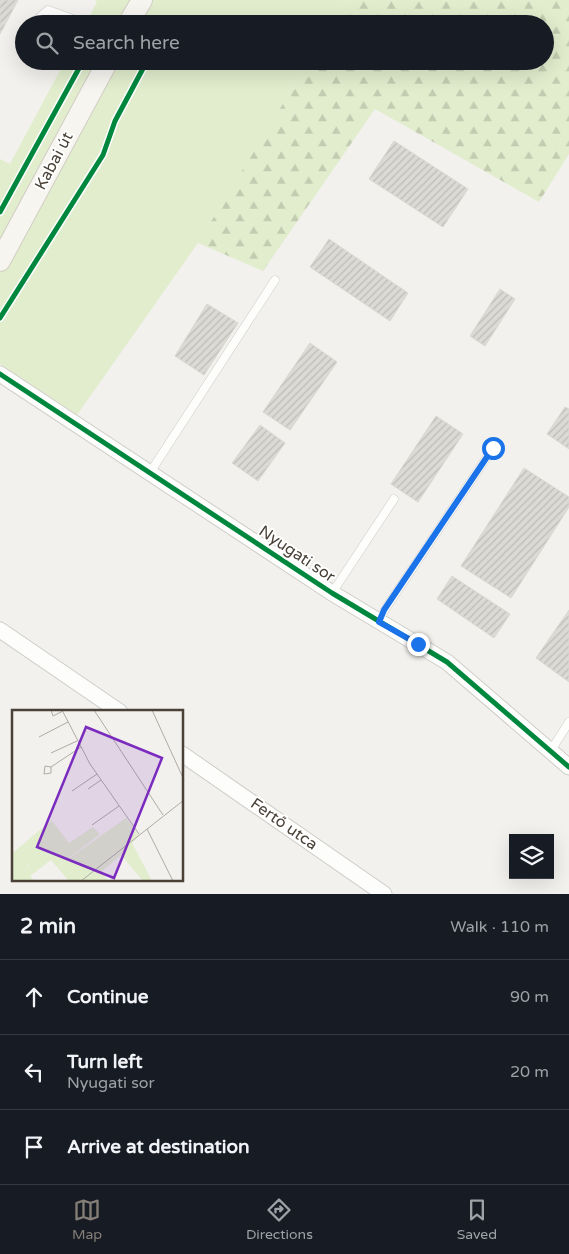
<!DOCTYPE html>
<meta charset="utf-8">
<style>
:root{--surface:#171b24;--page:#242831;--text:#f1f3f6;--muted:#9ea1a6;--line:#363941;--accent:#857f77}
body{margin:0;font-family:"Varela Round",sans-serif;background:var(--page);color:var(--text)}
.controls{position:absolute;right:15px;bottom:15px;display:grid;overflow:hidden;border-radius:0px;box-shadow:0 5px 20px #0002}
.controls button{width:45px;height:45px;display:grid;place-items:center;padding:0;border:0;border-bottom:1px solid var(--line);background:var(--surface);color:var(--text);font:25px sans-serif}
.stop{position:absolute;width:15px;height:15px;margin:-11px;border:4px solid #1a73e8;border-radius:50%;background:#fff}
.stop.end{background:#1a73e8;border-color:#fff;box-shadow:0 1px 5px #0008}
.list{margin:0;padding:0;list-style:none}
h2{display:flex;justify-content:space-between;align-items:center;height:65px;margin:0;padding:0 20px;font-size:21px}
h2 small{font-size:16px;font-weight:400;color:var(--muted)}
.list li{display:grid;grid-template-columns:32px 1fr auto;gap:15px;align-items:center;box-sizing:border-box;height:75px;padding:0 20px;border-top:1px solid var(--line)}
.list b{display:block;font-size:19px;white-space:nowrap}
.list p{margin:0;font-size:16px;white-space:nowrap;color:var(--muted)}
.list em{font-size:16px;font-style:normal;color:var(--muted)}
.icon{flex:none;width:28px;height:28px;fill:none;stroke:currentColor;stroke-width:2;stroke-linecap:round;stroke-linejoin:round}
.map{position:relative;flex:none;width:569px;height:894px;overflow:hidden}
.search{position:absolute;background:var(--surface);box-shadow:0 5px 20px #0002;left:15px;right:15px;top:15px;height:55px;display:flex;align-items:center;gap:12px;box-sizing:border-box;padding:0 18px;border-radius:28px;color:var(--muted);font-size:19px}
.sheet{height:290px;background:var(--surface)}
nav{display:flex;justify-content:space-around;align-items:center;box-sizing:border-box;height:70px;border-top:1px solid var(--line);background:var(--surface);font-size:14px;color:var(--muted)}
nav a{display:grid;justify-items:center;gap:2px}
nav .on{color:var(--accent)}
.map>svg:first-child{display:block}
.grass{fill:#e1edcd}
.forest{fill:url(#forest-firs)}
.building{fill:url(#building-hatch);stroke:#dbd8d3}
.lines{fill:none;stroke-linecap:round;stroke-linejoin:round}
.service-casing{stroke:#cfcdc9;stroke-width:9}
.minor-casing{stroke:#cfcdc9;stroke-width:17}
.secondary-casing{stroke:#d2cec4;stroke-width:22}
.service{stroke:#fdfdfc;stroke-width:8}
.minor{stroke:#fdfdfc;stroke-width:15}
.secondary{stroke:#f7f5f0;stroke-width:20}
.cycleway-casing{stroke:#fff;stroke-width:8}
.cycleway{stroke:#00873e;stroke-width:5}
.route{stroke:#1a73e8;stroke-width:6}
.labels{text-anchor:middle;dominant-baseline:central;stroke-width:4;stroke-linejoin:round;paint-order:stroke}
.street-label{font-size:16px;fill:#4a4238;stroke:#fff}
.inset-road{fill:none;stroke:#afaba5;stroke-width:1}
.view{fill:#7b2cbf;fill-opacity:0.15;stroke:#7b2cbf;stroke-width:2.5}
.inset-edge{fill:none;stroke:#4a4238;stroke-width:2.5}
</style>
<div class="map">
<svg width="569" height="894" viewBox="0 0 569 894">
<defs>
<pattern id="forest-firs" width="22" height="20" patternUnits="userSpaceOnUse" patternTransform="scale(1.25)"><rect width="22" height="20" fill="#e1edcd"/><path d="M5 1l3.5 6h-7zM16 11l3.5 6h-7z" fill="#c3ccb1"/></pattern>
<pattern id="building-hatch" width="6" height="6" patternUnits="userSpaceOnUse" patternTransform="scale(1.25)"><rect width="6" height="6" fill="#dcdad5"/><path d="M-1 1l2-2M0 6l6-6M5 7l2-2" fill="none" stroke="#bebcb8"/></pattern>
</defs>
<rect width="100%" height="100%" fill="#f2f1ed"/>
<g class="grass">
<polygon points="95,0 346,0 331,24 85,24 97,2"/>
<polygon points="65,61 309,61 198,243 77,415 0,364 0,159 10,164"/>
</g>
<polygon class="forest" points="346,0 569,0 569,154 539,202 375,109 263,271 198,243 309,61 545,61 545,24 331,24"/>
<g class="building">
<polygon points="0,0 18,0 0,34"/>
<polygon points="394,141 468,189 443,227 369,179"/>
<polygon points="329,239 408,293 390,321 310,267"/>
<polygon points="500,289 515,299 485,346 470,336"/>
<polygon points="207,304 238,323 204,375 175,356"/>
<polygon points="310,343 337,362 290,430 263,412"/>
<polygon points="565,407 569,409 569,449 547,434"/>
<polygon points="436,416 463,434 418,502 391,484"/>
<polygon points="260,425 285,443 258,481 232,463"/>
<polygon points="524,468 569,497 569,507 511,598 461,566"/>
<polygon points="452,576 510,614 494,638 437,599"/>
<polygon points="569,610 569,682 536,658"/>
</g>
<g class="lines">
<defs>
<g id="service">
<polyline points="32,24 48,10 87,24"/>
<polyline points="151,471 275,280"/>
<polyline points="332,593 394,499"/>
<polyline points="379,622 384,611 493,448"/>
<polyline points="550,752 569,722"/>
</g>
<g id="minor">
<polyline points="0,374 332,593 447,662 569,767"/>
<polyline points="0,630 120,712"/>
<polyline points="182,754 384,894"/>
</g>
<g id="secondary">
<polyline points="128,24 142,0"/>
<polyline points="0,261 108,61"/>
</g>
</defs>
<use href="#service" class="service-casing"/>
<use href="#minor" class="minor-casing"/>
<use href="#secondary" class="secondary-casing"/>
<use href="#service" class="service"/>
<use href="#minor" class="minor"/>
<use href="#secondary" class="secondary"/>
<defs>
<g id="cycleway">
<polyline points="0,212 83,61"/>
<polyline points="0,318 103,155 115,121 147,61"/>
<polyline points="0,374 332,593 447,662 569,767"/>
</g>
</defs>
<use href="#cycleway" class="cycleway-casing"/>
<use href="#cycleway" class="cycleway"/>
</g>
<g class="lines">
<polyline class="route" points="418,644 379,622 384,610 493,448"/>
</g>
<g class="labels">
<g class="street-label">
<text transform="translate(54 161) rotate(-62)">Kabai út</text>
<text transform="translate(297 554) rotate(34)">Nyugati sor</text>
<text transform="translate(284 824) rotate(35)">Fertő utca</text>
</g>
</g>
<g transform="translate(12 710)">
<rect width="171" height="171" fill="#f2f1ed"/>
<path d="M114 108 127 126 120 133 140 171H131L109 145 89 162 96 171H57L45 157ZM29 119 23 150 14 154 22 163 18 166 22 171H0V139L2 142Z" fill="#e1edcd"/>
<path d="M40 111 57 133 81 117 88 124 45 157 39 150 22 163 14 153 23 150 29 119Z" fill="#e1edcd"/>
<path class="inset-road" d="M39 0 41 6 51 1M50 0 78 54 127 124M82 0 151 105M140 0 172 70M27 27 56 12M39 43 65 31M39 57V63L32 64 33 56 39 57 69 37M76 79 89 70M60 81 85 64M80 115 107 96M135 119 161 171M69 171 172 90"/>
<path class="view" d="M74 17 150 48 102 168 25 137Z"/>
<rect width="171" height="171" class="inset-edge"/>
</g>
</svg>
<div class="controls">
<button><svg class="icon" aria-label="layers" viewBox="0 0 24 24"><path d="M12 4l9 5-9 5-9-5zM3 14l9 5 9-5"/></svg></button>
</div>
<div class="stop" style="left:493px;top:448px"></div>
<div class="stop end" style="left:418px;top:644px"></div>
<div class="search"><svg class="icon" aria-label="search" viewBox="0 0 24 24"><circle cx="10" cy="10" r="6"/><path d="M15 15l6 6"/></svg>Search here</div>
</div>
<section class="sheet">
<h2>2 min<small>Walk · 110 m</small></h2>
<ul class="list">
<li><svg class="icon" aria-label="ahead" viewBox="0 0 24 24"><path d="M12 20V5M6 11l6-6 6 6"/></svg><div><b>Continue</b></div><em>90 m</em></li>
<li><svg class="icon" aria-label="left" viewBox="0 0 24 24"><path d="M17 20v-9H6M10 6l-5 5 5 5"/></svg><div><b>Turn left</b><p>Nyugati sor</p></div><em>20 m</em></li>
<li><svg class="icon" aria-label="arrive" viewBox="0 0 24 24"><path d="M6 21V4h12l-3 4 3 4H6"/></svg><div><b>Arrive at destination</b></div></li>
</ul>
</section>
<nav>
<a class="on"><svg class="icon" aria-label="map" viewBox="0 0 24 24"><path d="M3 6l6-2 6 2 6-2v14l-6 2-6-2-6 2zM9 4v14M15 6v14"/></svg>Map</a>
<a><svg class="icon" aria-label="directions" viewBox="0 0 24 24"><path d="M12 3l9 9-9 9-9-9zM9 14v-3h6M13 9l2 2-2 2"/></svg>Directions</a>
<a><svg class="icon" aria-label="saved" viewBox="0 0 24 24"><path d="M7 4h10v16l-5-4-5 4z"/></svg>Saved</a>
</nav>
